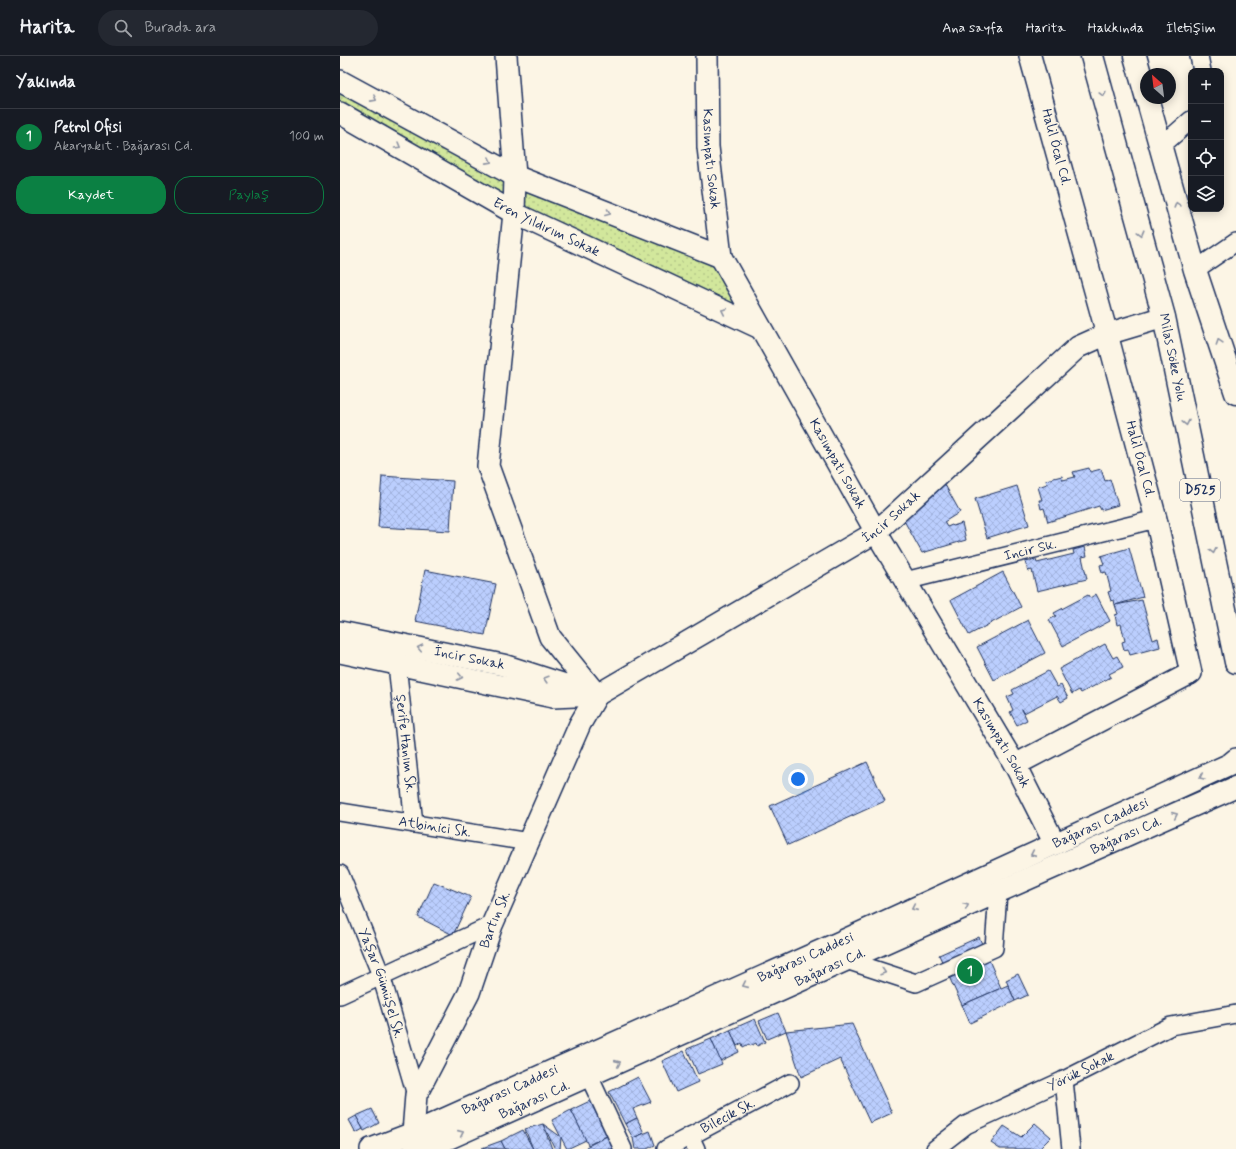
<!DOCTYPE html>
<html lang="tr">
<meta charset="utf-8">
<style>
:root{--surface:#171b24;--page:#242831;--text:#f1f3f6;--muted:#9ea1a6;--line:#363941;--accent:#0b8043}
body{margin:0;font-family:Mynerve,sans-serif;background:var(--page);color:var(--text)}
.controls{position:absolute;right:12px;top:12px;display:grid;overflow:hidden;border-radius:8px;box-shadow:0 2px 10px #0003}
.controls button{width:36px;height:36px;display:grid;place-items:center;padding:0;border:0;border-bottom:1px solid var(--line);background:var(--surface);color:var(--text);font:20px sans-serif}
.compass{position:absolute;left:800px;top:12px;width:36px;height:36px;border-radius:50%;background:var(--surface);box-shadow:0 2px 10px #0003;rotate:332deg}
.you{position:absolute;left:458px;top:723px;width:14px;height:14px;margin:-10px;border:3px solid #fff;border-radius:50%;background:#1a73e8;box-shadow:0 0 0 6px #1a73e833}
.badge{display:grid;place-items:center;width:26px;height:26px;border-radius:50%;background:var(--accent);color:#fff;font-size:13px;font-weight:700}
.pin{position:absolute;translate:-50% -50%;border:2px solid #fff;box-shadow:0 1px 4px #0006}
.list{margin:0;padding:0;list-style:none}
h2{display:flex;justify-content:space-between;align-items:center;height:52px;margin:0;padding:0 16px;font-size:17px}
h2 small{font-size:13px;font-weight:400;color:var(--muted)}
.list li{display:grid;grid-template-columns:26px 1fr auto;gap:12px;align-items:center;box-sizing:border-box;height:56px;padding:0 16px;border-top:1px solid var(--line)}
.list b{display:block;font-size:15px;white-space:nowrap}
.list p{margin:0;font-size:13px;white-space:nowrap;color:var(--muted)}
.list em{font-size:13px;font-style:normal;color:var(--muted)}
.actions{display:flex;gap:8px;padding:12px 16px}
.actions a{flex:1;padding:9px 0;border:1px solid var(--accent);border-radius:16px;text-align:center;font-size:14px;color:var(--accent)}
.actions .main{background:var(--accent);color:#fff}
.icon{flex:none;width:22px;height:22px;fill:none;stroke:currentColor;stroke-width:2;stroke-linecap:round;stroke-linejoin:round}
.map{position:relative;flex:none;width:896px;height:1093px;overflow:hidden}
header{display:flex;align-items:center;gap:24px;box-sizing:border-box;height:56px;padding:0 20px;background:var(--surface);border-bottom:1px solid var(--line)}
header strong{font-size:19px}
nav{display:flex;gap:22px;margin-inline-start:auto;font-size:14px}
.search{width:280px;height:36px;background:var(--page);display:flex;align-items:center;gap:10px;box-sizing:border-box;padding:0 14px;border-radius:22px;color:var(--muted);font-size:15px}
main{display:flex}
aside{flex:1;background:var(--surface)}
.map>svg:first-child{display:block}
.grass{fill:url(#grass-dots);stroke:#768b7d}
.building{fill:url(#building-cross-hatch);stroke:#1b2f5e}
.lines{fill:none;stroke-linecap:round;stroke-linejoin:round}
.minor-casing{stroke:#1b2f5e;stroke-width:20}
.major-casing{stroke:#1b2f5e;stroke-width:24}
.highway-casing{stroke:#1b2f5e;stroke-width:25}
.minor{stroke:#fcf5e5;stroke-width:17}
.major{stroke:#fcf5e5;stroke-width:21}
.highway{stroke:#fcf5e5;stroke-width:22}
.oneway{stroke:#8c92a2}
.labels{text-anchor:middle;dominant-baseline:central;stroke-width:3;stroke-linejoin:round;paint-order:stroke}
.shield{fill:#fcf5e5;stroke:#5e6a86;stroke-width:1}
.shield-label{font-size:13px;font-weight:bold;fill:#1b2f5e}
.street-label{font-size:14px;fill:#1b2f5e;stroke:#fcf5e5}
</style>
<header>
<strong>Harita</strong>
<div class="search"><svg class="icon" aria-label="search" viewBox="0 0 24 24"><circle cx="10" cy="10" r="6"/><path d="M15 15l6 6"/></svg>Burada ara</div>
<nav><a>Ana sayfa</a><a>Harita</a><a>Hakkında</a><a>İletişim</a></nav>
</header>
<main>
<aside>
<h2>Yakında<small></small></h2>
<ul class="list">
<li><span class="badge">1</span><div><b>Petrol Ofisi</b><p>Akaryakıt · Bağarası Cd.</p></div><em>100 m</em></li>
</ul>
<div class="actions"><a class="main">Kaydet</a><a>Paylaş</a></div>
</aside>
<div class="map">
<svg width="896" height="1093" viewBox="0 0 896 1093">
<defs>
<pattern id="grass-dots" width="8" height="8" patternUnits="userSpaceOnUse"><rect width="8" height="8" fill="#d2e79c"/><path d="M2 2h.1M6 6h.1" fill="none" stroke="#b4c689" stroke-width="1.8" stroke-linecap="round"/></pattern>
<pattern id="building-cross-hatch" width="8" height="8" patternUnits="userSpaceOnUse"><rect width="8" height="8" fill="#bbcefe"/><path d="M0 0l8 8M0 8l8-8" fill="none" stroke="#a0b1dc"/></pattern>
</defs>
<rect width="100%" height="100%" fill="#fcf5e5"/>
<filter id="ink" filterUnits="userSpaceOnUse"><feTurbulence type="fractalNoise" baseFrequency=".025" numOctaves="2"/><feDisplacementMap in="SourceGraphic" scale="8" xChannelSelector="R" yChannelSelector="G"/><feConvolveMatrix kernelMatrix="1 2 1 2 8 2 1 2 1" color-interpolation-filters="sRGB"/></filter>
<g filter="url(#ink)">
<polygon class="grass" points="0,25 175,120 381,201 420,272 0,57"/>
<g class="building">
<polygon points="749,412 750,416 761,413 765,425 770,423 778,449 761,454 759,450 708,466 704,452 701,453 699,444 702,444 698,431 707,428 706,424 722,420 723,424 735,421 733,416"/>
<polygon points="42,420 113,425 110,475 38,471"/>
<polygon points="604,427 620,456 604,466 607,471 612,469 613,470 622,467 626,484 582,497 562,461"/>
<polygon points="677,430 689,469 647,482 635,443"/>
<polygon points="745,491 747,500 742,501 747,523 697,535 692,514 688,515 685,506 696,504 697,507 734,498 733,494"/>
<polygon points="789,492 803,541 775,549 774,544 771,545 768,536 771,535 766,516 762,517 760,509 764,508 761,500"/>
<polygon points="85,514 156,528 145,579 75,565"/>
<polygon points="663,516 681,551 629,579 611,544"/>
<polygon points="756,538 770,565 723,590 709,564 716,560 714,557 748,539 750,542"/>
<polygon points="802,544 813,584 818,582 820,591 790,599 788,593 784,594 782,586 785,585 781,568 777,569 775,559 778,558 775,549"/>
<polygon points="688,564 705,597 654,624 637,591"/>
<polygon points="765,588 773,602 777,600 783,611 769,618 771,621 741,637 739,634 732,638 719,613"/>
<polygon points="708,615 717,631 721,629 728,642 721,646 717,640 684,657 682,653 687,664 677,669 670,656 673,654 667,641 674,638 672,634"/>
<polygon points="527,706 545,745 448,789 430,750"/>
<polygon points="94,826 131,841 113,879 78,861"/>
<polygon points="639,881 661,932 622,949 599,899"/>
<polygon points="678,918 688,939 675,945 666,924"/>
<polygon points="668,929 675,945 630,967 622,949"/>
<polygon points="438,957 446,975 427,983 419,965"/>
<polygon points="415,963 425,986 417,990 416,987 410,990 409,988 403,991 402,987 397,990 390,974"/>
<polygon points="512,968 552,1057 530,1067 500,1003 461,1021 446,975"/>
<polygon points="390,974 399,996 380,1005 371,983"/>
<polygon points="371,983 382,1008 358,1018 347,993"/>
<polygon points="344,995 358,1026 336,1036 322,1005"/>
<polygon points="298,1021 311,1046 293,1053 297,1062 285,1068 269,1036"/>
<polygon points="252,1044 269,1079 248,1089 231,1054"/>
<polygon points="32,1053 39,1067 24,1075 16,1060"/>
<polygon points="231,1054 246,1084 227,1093 212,1064"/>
<polygon points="16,1060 23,1073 16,1077 9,1064"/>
<polygon points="297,1062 304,1077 293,1082 285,1068"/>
<polygon points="695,1067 711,1081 699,1093 660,1093 651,1087 664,1070 681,1081"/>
<polygon points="203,1068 212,1093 193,1093 185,1073"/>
<polygon points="203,1068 221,1081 220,1093 215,1093"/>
<polygon points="183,1074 193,1093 165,1093 161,1085"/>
<polygon points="310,1075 315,1089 307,1093 295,1093 293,1082"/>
<polygon points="269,1079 277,1093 247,1093 246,1091"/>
<polygon points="161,1085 165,1093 142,1092"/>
</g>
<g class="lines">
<defs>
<g id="minor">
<polyline points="859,0 862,15"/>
<polyline points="820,91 851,64"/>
<polyline points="855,214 896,186"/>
<path id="s1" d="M565 525 816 463"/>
<path id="s2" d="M57 608 74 768"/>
<path id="s3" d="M0 756 189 786"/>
<path id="s4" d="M0 818 41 919 76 1039"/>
<polyline points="503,898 506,904 576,927 654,892 658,836"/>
<polyline points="0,939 152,869"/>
<polyline points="249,1020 283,1093"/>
<polyline points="724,1024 731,1093"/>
<polyline points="73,1077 73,1093"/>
<polyline points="350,1080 356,1093"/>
<path id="s5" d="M326 1093 450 1027"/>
<path id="s6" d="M595 1093 626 1069 724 1024 831 970 896 958"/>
</g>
<g id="major">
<polyline points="166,0 175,120 174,157 148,410 210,581 257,639"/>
<path id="s7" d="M367 0 368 91 381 201 536 476 675 709 715 788"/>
<polyline points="0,25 175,120 381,201"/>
<path id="s8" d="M0 57 174 157 420 272"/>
<path id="s9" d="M0 576 163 609 244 635"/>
<path id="s10" d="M0 596 213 641 257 639 536 476 738 291 767 278 824 261"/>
<polyline points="675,709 851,617 816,463 767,278 690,0"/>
<path id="s11" d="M73 1077 76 1039 129 937 152 869 240 668 257 639"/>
<path id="s12" d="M31 1093 73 1077 498 887 890 708 896 703"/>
<path id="s13" d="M85 1093 658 836 896 731"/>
</g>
<g id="highway">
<path id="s14" d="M752 0 824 261 896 606"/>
<polyline points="795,0 806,39"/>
<polyline points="807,42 855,214 896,337"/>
</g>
</defs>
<use href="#minor" class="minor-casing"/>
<use href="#major" class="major-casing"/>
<use href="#highway" class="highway-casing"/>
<use href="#minor" class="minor"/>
<use href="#major" class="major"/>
<use href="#highway" class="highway"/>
</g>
<defs><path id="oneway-chevron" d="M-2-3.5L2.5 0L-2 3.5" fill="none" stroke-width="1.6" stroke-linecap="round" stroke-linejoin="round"/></defs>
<g class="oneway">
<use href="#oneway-chevron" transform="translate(763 38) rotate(75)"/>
<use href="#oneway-chevron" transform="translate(34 43) rotate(28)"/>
<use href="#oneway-chevron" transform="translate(58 90) rotate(30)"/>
<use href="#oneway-chevron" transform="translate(149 105) rotate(28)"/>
<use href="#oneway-chevron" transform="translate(837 149) rotate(-106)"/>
<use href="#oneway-chevron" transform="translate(268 157) rotate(22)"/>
<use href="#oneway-chevron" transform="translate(801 177) rotate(75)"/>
<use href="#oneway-chevron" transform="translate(384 255) rotate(-155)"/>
<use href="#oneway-chevron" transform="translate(879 286) rotate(-108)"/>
<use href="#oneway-chevron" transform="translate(846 367) rotate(78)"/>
<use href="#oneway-chevron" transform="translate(873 495) rotate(78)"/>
<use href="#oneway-chevron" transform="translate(80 592) rotate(-168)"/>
<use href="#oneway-chevron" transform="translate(120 621) rotate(12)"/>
<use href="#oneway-chevron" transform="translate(206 623) rotate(-163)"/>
<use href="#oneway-chevron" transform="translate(862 721) rotate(155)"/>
<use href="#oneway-chevron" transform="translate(835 759) rotate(-24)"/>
<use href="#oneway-chevron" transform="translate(693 798) rotate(156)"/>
<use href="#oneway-chevron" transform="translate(626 850) rotate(-24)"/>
<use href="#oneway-chevron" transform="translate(574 852) rotate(156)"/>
<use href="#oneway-chevron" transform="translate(543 916) rotate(18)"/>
<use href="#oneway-chevron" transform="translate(405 929) rotate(156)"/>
<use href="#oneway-chevron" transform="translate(278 1007) rotate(-24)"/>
<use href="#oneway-chevron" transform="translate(121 1077) rotate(-24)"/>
</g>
</g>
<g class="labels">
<rect class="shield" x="840" y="423" width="40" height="22" rx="3"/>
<g class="shield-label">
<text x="860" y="434">D525</text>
</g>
<g class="street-label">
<text transform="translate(716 91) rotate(75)">Halil Öcal Cd.</text>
<text stroke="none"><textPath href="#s7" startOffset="103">Kasımpatı Sokak</textPath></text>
<text stroke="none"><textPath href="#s8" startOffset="236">Eren Yıldırım Sokak</textPath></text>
<text stroke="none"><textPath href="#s14" startOffset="312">Milas Söke Yolu</textPath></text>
<text transform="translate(800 403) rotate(75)">Halil Öcal Cd.</text>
<text stroke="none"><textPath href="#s7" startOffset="439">Kasımpatı Sokak</textPath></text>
<text stroke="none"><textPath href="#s10" startOffset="606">İncir Sokak</textPath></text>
<text stroke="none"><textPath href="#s1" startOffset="129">Incir Sk.</textPath></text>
<text stroke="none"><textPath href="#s9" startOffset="132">İncir Sokak</textPath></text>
<text stroke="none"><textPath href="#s7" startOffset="763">Kasımpatı Sokak</textPath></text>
<text stroke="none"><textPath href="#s2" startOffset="80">Şerife Hanım Sk.</textPath></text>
<text stroke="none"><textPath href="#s12" startOffset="799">Bağarası Caddesi</textPath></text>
<text stroke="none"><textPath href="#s3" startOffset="96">Atbinici Sk.</textPath></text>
<text stroke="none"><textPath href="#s13" startOffset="768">Bağarası Cd.</textPath></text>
<text stroke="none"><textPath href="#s11" startOffset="231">Bartın Sk.</textPath></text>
<text stroke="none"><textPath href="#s12" startOffset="475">Bağarası Caddesi</textPath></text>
<text stroke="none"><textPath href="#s13" startOffset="444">Bağarası Cd.</textPath></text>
<text stroke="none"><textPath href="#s4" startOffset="117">Yaşar Gümüşel Sk.</textPath></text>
<text stroke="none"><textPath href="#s6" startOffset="166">Yörük Sokak</textPath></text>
<text stroke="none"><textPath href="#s12" startOffset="151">Bağarası Caddesi</textPath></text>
<text stroke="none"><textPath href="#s13" startOffset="120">Bağarası Cd.</textPath></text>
<text stroke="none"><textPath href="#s5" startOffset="70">Bilecik Sk.</textPath></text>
</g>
</g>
</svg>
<div class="controls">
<button>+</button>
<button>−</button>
<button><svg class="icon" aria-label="locate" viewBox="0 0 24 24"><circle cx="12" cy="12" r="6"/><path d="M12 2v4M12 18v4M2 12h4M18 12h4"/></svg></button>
<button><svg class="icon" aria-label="layers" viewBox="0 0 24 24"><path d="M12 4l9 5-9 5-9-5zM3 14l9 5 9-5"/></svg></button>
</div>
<svg class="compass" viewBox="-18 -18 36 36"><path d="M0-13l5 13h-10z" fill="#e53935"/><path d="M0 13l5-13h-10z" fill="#9ea1a6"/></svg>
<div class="you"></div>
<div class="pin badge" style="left:630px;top:915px">1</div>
</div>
</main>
